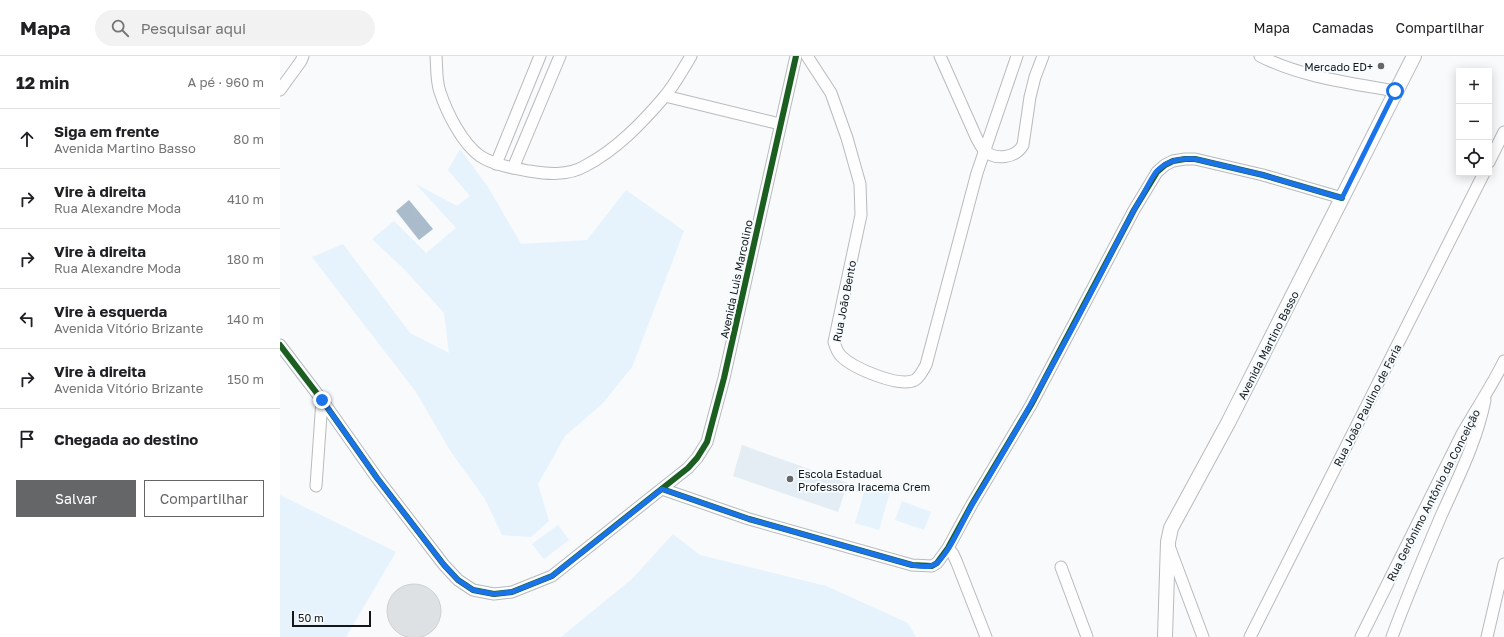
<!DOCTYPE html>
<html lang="pt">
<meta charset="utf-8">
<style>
:root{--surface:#fff;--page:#f2f2f2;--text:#202124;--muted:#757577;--line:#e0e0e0;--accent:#646668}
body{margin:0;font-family:"Golos Text",sans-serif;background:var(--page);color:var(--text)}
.controls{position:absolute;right:12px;top:12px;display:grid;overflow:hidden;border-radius:0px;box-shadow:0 2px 10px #0003}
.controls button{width:36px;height:36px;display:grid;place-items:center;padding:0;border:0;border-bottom:1px solid var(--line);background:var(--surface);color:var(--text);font:20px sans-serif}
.scale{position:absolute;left:12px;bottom:10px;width:79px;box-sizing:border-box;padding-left:4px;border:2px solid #141618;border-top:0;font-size:11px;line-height:14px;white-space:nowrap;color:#141618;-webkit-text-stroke:3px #f6fbfe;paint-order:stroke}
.stop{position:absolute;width:12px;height:12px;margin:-9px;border:3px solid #1a73e8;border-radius:50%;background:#fff}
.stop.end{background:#1a73e8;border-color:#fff;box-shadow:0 1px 4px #0008}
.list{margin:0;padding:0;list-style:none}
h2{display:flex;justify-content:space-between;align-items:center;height:52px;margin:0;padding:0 16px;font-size:17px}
h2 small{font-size:13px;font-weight:400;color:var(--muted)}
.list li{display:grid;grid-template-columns:26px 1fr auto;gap:12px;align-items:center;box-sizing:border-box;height:60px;padding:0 16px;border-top:1px solid var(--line)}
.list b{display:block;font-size:15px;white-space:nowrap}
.list p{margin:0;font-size:13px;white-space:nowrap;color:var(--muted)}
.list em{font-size:13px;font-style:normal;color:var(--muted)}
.actions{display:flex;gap:8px;padding:12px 16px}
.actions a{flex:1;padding:9px 0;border:1px solid var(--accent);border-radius:0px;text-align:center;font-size:14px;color:var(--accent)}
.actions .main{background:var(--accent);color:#fff}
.icon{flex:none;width:22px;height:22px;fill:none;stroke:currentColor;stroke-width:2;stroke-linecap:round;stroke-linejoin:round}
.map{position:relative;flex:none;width:1224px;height:581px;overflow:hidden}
header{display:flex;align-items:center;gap:24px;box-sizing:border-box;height:56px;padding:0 20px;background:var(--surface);border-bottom:1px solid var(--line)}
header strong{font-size:19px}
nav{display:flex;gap:22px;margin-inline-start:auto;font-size:14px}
.search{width:280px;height:36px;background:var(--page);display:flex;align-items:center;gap:10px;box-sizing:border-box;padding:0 14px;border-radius:22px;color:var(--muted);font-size:15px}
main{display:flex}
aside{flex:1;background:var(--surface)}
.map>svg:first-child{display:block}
.built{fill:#e5edf4}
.green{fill:#e6f3fd}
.water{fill:#aabccb}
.building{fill:#dee1e3;stroke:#ced0d2}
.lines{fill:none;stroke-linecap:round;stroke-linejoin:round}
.minor-casing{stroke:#b8babc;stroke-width:13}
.tertiary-casing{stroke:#b8babc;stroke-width:16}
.minor{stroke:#fefeff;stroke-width:11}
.tertiary{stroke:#fefeff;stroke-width:14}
.cycleway-casing{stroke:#f6fbfe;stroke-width:8}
.cycleway{stroke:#1b5e20;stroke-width:6}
.route{stroke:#1a73e8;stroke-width:5}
.poi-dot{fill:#646668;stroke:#f6fbfe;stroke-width:1.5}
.labels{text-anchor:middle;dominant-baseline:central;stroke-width:4;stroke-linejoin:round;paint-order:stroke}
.poi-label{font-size:11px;fill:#141618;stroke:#f6fbfe;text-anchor:end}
.street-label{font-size:11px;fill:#141618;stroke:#f6fbfe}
</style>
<header>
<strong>Mapa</strong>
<div class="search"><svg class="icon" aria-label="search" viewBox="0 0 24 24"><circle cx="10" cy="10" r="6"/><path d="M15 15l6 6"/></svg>Pesquisar aqui</div>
<nav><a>Mapa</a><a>Camadas</a><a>Compartilhar</a></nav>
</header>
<main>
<aside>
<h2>12 min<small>A pé · 960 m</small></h2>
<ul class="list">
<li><svg class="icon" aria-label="ahead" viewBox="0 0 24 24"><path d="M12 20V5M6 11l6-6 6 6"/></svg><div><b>Siga em frente</b><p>Avenida Martino Basso</p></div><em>80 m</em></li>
<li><svg class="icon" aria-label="right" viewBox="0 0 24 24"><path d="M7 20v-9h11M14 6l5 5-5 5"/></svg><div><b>Vire à direita</b><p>Rua Alexandre Moda</p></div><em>410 m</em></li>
<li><svg class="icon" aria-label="right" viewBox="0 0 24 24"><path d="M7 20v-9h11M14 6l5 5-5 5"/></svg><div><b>Vire à direita</b><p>Rua Alexandre Moda</p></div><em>180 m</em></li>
<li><svg class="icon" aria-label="left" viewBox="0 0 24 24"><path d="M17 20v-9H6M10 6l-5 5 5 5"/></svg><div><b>Vire à esquerda</b><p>Avenida Vitório Brizante</p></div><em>140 m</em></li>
<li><svg class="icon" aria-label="right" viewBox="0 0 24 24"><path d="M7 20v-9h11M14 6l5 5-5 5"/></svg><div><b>Vire à direita</b><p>Avenida Vitório Brizante</p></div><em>150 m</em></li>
<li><svg class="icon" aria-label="arrive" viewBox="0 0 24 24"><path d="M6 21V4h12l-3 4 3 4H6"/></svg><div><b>Chegada ao destino</b></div></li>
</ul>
<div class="actions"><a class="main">Salvar</a><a>Compartilhar</a></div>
</aside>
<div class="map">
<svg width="1224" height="581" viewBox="0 0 1224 581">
<rect width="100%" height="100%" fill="#f8fafc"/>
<polygon class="built" points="462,389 568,427 558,456 453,420"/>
<g class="green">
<polygon points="180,93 208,131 241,188 307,184 346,134 404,175 352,311 323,347 285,380 258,428 269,465 251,481 222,479 205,443 171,396 136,336 32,201 63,188 130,277 169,297 164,257 125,214 92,183 114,165 146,197 176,172 136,128 177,150 190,140 168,114"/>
<polygon points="586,430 610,436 599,474 575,467"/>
<polygon points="0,439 116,496 66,581 0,581"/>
<polygon points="622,445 651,456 644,474 615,464"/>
<polygon points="278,469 289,484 264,503 252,488"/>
<polygon points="393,478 420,499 546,530 628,567 636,581 281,581 352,523"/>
</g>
<polygon class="water" points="129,144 153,173 139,184 116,155"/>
<circle class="building" cx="134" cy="555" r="27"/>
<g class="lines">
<defs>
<g id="minor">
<path d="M156 0C157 12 156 25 160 36 167 57 182 87 200 100 214 109 233 112 249 115 267 118 288 120 305 110 336 94 362 67 385 40 395 28 403 13 411 0"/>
<path d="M527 0 551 37 567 82 580 128 581 159 554 286C556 292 557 296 561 300 573 312 619 332 635 324 640 321 643 314 646 309L697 117 737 0"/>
<path d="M660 0 697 83C699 86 701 91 704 94 715 105 736 102 743 89L750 41 755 21 763 0"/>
<path d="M980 0C1021 21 1070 27 1115 35"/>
<polyline points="0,34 21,5 23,0"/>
<polyline points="385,40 500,68"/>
<polyline points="1209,106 1224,76"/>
<polyline points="216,108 260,0"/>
<polyline points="233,112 280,0"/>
<polyline points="0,289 42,344 97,422 164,509 178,524 193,534 214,538 232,536 272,520 408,412 417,402 427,386 444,322 516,0"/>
<polyline points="36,430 42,344"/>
<polyline points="382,433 469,463 632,509 652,510 657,507 668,492 692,448 751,349 854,154 877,116 885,109 893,105 905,103 915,103 983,119 1062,142"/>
<polyline points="889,490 923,581"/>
<polyline points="668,492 673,498 677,507 706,581"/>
<polyline points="781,511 807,581"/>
<polyline points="970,581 1204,117"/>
<path d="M1081 581 1182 378C1196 353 1212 330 1224 305"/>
<path d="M1112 581C1127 540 1144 500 1161 460 1178 422 1197 385 1205 344"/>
<polyline points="1207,581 1224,508"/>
</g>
<polyline id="tertiary" points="885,581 888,486 891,472 948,367 1134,0"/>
</defs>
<use href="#minor" class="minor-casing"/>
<use href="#tertiary" class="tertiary-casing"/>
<use href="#minor" class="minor"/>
<use href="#tertiary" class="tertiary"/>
<defs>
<g id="cycleway">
<polyline points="0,289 42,344 97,422 164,509 178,524 193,534 214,538 232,536 272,520 408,412 417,402 427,386 444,322 516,0"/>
<polyline points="382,433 469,463 632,509 652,510 657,507 668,492 692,448 751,349 854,154 877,116 885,109 893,105 905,103 915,103 983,119 1062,142"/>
</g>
</defs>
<use href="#cycleway" class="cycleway-casing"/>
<use href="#cycleway" class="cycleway"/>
</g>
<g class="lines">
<path class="route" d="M42 344 97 422 164 509 178 524 193 534 214 538 232 536 272 520 382 433 469 463 632 509C640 510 651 513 658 506 673 491 683 462 695 444 737 375 776 304 813 233 829 203 843 172 861 142 866 134 870 124 876 116 886 105 901 102 915 103L983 119 1062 142 1115 35"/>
</g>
<g class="poi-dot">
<circle cx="1101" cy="10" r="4"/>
<circle cx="510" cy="423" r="4"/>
</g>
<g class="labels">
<g class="poi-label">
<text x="1093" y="10">Mercado ED+</text>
<text x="518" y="417" text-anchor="start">Escola Estadual<tspan x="518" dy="13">Professora Iracema Crem</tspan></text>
</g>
<g class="street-label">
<text transform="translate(456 223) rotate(-78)">Avenida Luis Marcolino</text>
<text transform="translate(564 245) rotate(-79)">Rua João Bento</text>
<text transform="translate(988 289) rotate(-63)">Avenida Martino Basso</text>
<text transform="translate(1087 349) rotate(-63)">Rua João Paulino de Faria</text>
<text transform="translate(1153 439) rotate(-63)">Rua Gerônimo Antônio da Conceição</text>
</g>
</g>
</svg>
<div class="controls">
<button>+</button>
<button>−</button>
<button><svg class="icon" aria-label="locate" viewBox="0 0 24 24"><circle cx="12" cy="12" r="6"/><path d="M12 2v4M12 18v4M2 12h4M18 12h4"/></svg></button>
</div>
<div class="scale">50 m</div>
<div class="stop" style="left:1115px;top:35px"></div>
<div class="stop end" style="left:42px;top:344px"></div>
</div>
</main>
